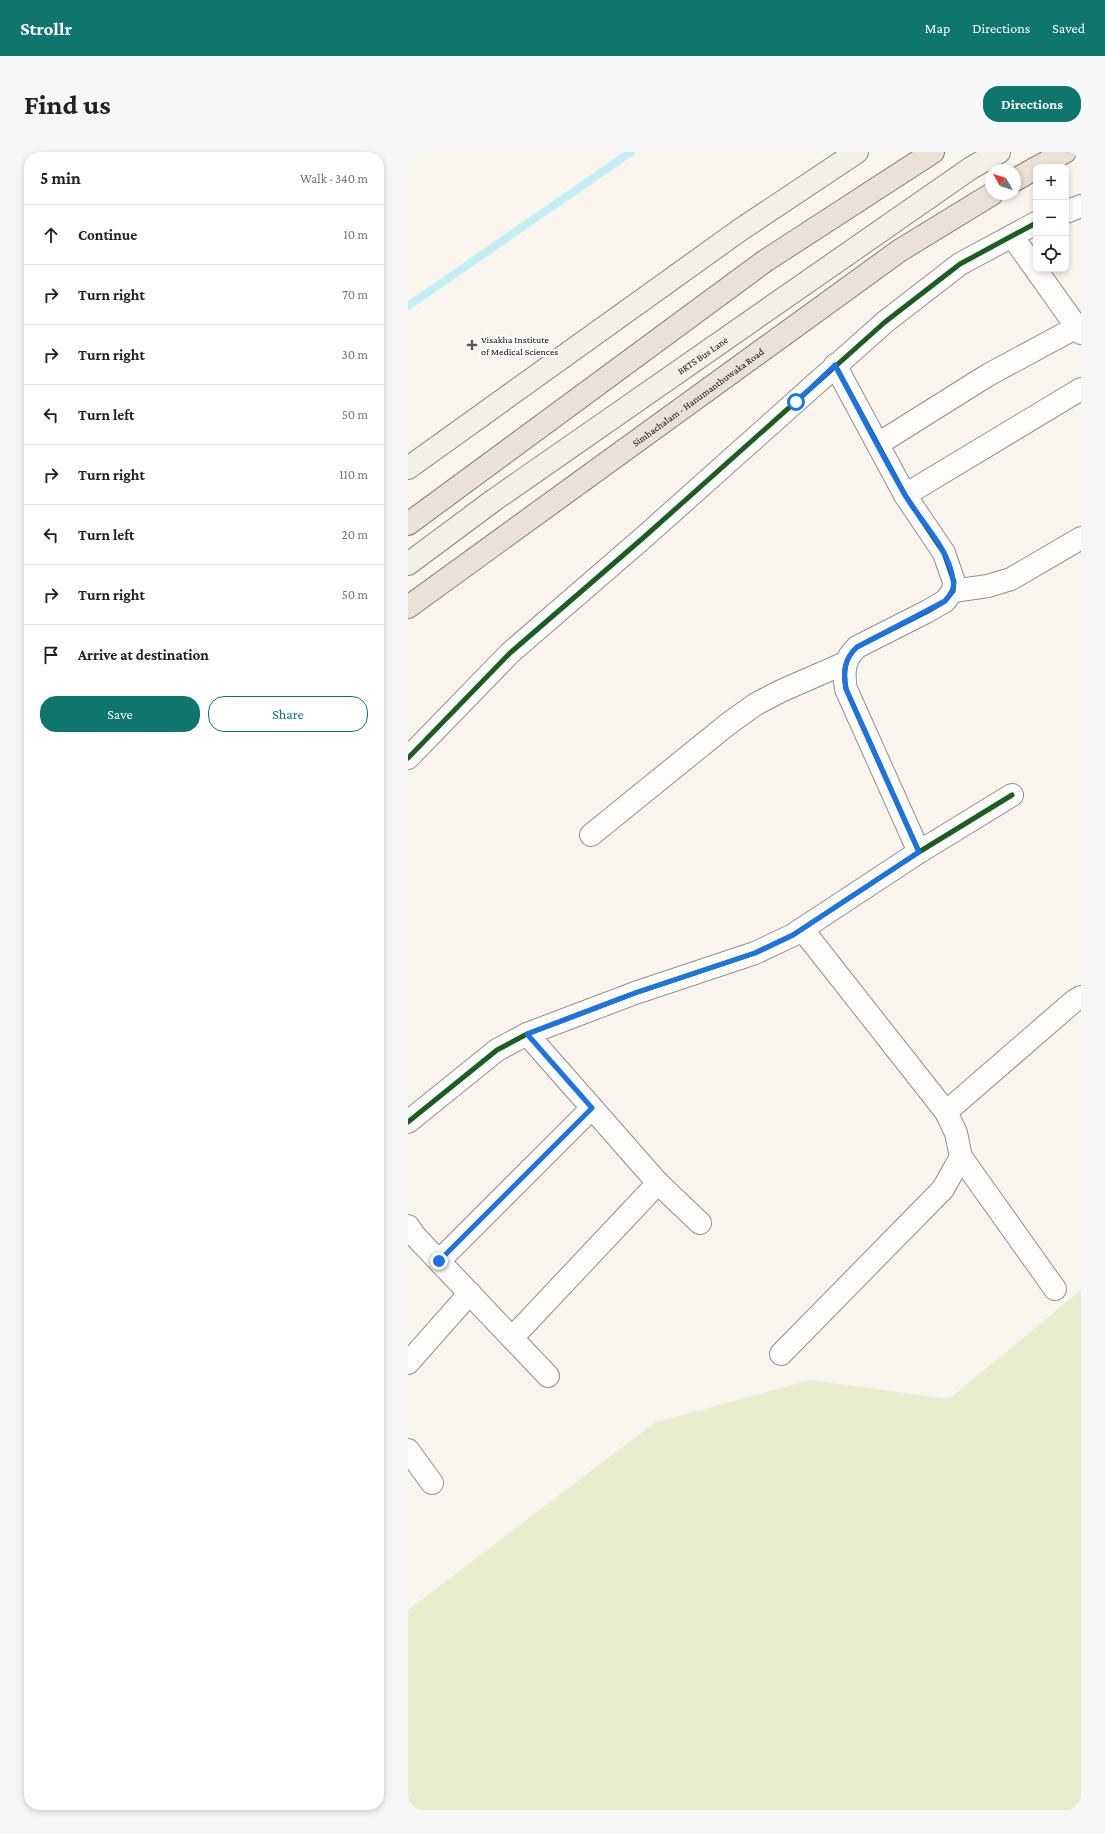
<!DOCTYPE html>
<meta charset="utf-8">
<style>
:root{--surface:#fff;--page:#f6f6f6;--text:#202124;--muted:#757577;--line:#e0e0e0;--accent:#0f766e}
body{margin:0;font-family:"Crimson Pro",serif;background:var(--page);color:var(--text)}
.controls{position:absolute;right:12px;top:12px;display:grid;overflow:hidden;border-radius:8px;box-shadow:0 2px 6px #0003}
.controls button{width:36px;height:36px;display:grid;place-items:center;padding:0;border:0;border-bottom:1px solid var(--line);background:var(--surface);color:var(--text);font:20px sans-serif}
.compass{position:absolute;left:577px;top:12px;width:36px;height:36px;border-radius:50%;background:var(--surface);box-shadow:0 2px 6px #0003;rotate:309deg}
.stop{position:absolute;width:12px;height:12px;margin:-9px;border:3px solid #1a73e8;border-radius:50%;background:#fff}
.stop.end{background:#1a73e8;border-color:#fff;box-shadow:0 1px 4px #0008}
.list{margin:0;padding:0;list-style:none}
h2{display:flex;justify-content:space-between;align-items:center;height:52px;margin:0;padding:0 16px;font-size:17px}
h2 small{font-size:13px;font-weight:400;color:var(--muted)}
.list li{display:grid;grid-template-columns:26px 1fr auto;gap:12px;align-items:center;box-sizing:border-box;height:60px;padding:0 16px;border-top:1px solid var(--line)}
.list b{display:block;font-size:15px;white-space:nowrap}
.list em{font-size:13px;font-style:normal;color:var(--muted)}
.actions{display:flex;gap:8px;padding:12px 16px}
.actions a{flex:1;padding:9px 0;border:1px solid var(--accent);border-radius:16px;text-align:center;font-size:14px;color:var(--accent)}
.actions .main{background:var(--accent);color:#fff}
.icon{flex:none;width:22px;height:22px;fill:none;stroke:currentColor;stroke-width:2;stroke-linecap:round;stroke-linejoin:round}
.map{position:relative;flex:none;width:673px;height:1658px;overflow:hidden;border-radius:16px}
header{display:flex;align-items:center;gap:24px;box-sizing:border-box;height:56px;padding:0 20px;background:var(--accent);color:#fff}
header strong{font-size:19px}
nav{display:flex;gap:22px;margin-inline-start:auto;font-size:14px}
.intro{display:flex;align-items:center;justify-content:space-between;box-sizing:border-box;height:96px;padding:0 24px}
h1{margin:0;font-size:28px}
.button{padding:10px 18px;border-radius:16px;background:var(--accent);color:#fff;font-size:14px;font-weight:700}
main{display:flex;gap:24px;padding:0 24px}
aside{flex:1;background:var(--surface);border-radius:16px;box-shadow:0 2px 6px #0003}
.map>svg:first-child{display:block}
.green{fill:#e8edcd}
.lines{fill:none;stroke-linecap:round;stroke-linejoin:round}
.stream{stroke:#c3eef3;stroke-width:8}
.street-casing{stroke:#928f8c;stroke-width:24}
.secondary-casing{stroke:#888683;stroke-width:24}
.primary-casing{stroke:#7f7d7a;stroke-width:24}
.street{stroke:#fefdfc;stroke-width:22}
.secondary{stroke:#f4f0e7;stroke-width:22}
.primary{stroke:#ebe1d6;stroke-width:22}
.cycleway-casing{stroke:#fff;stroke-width:8}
.cycleway{stroke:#1b5e20;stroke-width:5}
.route{stroke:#1a73e8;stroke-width:5}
.poi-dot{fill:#5e5c59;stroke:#fff;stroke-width:1.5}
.labels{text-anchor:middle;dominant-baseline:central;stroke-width:4;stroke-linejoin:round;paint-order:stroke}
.poi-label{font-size:10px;fill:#0a0a0a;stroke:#fff;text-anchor:start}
.street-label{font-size:10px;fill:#0a0a0a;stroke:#fff}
</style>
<header>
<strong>Strollr</strong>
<nav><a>Map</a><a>Directions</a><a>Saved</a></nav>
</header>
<div class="intro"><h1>Find us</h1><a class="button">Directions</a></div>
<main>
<aside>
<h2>5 min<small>Walk · 340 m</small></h2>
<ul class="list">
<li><svg class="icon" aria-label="ahead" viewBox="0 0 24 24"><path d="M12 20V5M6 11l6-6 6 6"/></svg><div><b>Continue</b></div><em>10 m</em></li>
<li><svg class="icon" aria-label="right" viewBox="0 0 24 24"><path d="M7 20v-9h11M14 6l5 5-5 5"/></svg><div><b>Turn right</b></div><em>70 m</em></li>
<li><svg class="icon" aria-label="right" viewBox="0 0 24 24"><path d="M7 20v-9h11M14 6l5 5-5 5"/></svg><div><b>Turn right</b></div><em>30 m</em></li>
<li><svg class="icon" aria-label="left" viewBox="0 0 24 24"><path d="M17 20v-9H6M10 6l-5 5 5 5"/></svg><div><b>Turn left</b></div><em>50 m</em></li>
<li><svg class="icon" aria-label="right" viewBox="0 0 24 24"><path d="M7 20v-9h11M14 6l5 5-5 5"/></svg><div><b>Turn right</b></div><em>110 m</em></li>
<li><svg class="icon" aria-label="left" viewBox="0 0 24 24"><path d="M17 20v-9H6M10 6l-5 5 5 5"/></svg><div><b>Turn left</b></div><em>20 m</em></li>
<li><svg class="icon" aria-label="right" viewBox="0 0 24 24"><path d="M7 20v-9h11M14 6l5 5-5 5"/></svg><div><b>Turn right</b></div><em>50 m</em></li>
<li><svg class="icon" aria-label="arrive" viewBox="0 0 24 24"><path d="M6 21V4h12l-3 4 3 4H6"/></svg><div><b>Arrive at destination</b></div></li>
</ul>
<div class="actions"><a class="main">Save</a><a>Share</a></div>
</aside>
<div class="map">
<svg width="673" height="1658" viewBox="0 0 673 1658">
<rect width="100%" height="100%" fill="#f9f4ed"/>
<polygon class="green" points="673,1138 673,1658 0,1658 0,1458 246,1271 402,1228 541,1247"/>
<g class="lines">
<polyline class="stream" points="0,154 223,0"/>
<defs>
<g id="street">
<polyline points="658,60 673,54"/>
<polyline points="604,84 673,181"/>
<path d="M427 213 497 343 536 401 546 430 545 439 537 449 520 459 449 495C436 507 435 520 438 537L511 700"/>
<polyline points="470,292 580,223 669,175"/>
<polyline points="497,343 673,237"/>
<polyline points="545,439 580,434 603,427 673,386"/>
<polyline points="0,606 102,501 235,386 477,170 552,112 628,71"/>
<polyline points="183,683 320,572 348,552 373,539 437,511"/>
<polyline points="119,882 250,1031 292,1071"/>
<polyline points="538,960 666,849 673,845"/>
<polyline points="0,970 89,898 119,882 227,841 347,801 385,783 511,700 604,643"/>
<polyline points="553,1005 647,1137"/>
<polyline points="0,1074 7,1084 140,1224"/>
<polyline points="31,1109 184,956"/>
<polyline points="104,1186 250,1031"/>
<polyline points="373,1202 535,1037 553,1005 548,981 538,960 394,777"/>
<polyline points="0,1211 62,1141"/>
<polyline points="0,1298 24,1331"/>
</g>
<g id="secondary">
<polyline points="0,316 332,78 449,0"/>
<path id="s1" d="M0 412 86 348 563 16 591 0"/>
</g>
<g id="primary">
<polyline points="630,15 657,0"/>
<polyline points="607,28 628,16"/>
<polyline points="0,372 357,109 525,0"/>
<path id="s2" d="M0 455 491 99 584 42"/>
</g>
</defs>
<use href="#street" class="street-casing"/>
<use href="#secondary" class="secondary-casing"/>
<use href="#primary" class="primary-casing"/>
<use href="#street" class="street"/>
<use href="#secondary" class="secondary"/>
<use href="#primary" class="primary"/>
<defs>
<g id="cycleway">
<path d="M427 213 497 343 536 401 546 430 545 439 537 449 520 459 449 495C436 507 435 520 438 537L511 700"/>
<polyline points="0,606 102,501 235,386 477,170 552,112 628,71"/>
<polyline points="0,970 89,898 119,882 227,841 347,801 385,783 511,700 604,643"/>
</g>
</defs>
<use href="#cycleway" class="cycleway-casing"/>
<use href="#cycleway" class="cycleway"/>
</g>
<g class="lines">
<path class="route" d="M31 1109 184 956 119 882 227 841 347 801 385 783 511 700 438 537C435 520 436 507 449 495L537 449C547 437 547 433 543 418 535 390 511 367 497 343 472 300 450 256 427 213L388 250"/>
</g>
<path class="poi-dot" d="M62 187h4v4h4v4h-4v4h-4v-4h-4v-4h4z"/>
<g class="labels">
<g class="poi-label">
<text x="73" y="187">Visakha Institute<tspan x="73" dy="12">of Medical Sciences</tspan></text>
</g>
<g class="street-label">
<text stroke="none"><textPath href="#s1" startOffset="361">BRTS Bus Lane</textPath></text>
<text stroke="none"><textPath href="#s2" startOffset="358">Simhachalam - Hanumanthuwaka Road</textPath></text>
</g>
</g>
</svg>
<div class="controls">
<button>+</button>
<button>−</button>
<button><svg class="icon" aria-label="locate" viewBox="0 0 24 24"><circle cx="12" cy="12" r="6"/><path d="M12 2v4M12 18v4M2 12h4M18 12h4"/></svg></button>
</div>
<svg class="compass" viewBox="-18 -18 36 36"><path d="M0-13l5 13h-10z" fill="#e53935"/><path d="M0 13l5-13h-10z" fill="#757577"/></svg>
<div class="stop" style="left:388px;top:250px"></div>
<div class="stop end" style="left:31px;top:1109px"></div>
</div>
</main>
